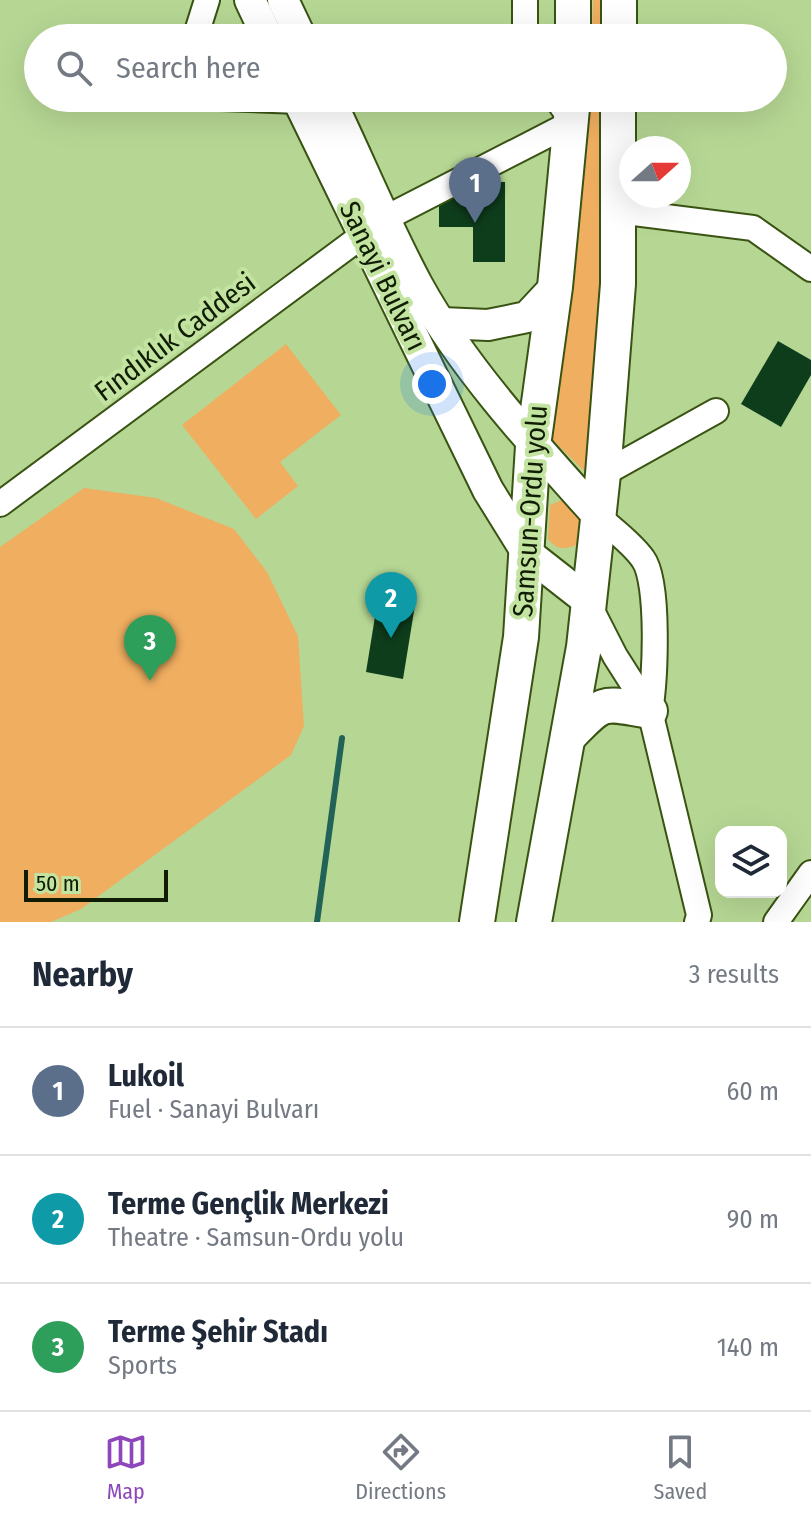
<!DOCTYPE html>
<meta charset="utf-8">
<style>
:root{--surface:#fff;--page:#f2f2f3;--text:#1f2937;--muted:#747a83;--line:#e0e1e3;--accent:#8d47ba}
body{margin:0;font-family:"Fira Sans Condensed",sans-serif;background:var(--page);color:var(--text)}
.controls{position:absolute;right:24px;bottom:24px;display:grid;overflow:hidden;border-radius:16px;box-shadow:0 8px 32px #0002}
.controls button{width:72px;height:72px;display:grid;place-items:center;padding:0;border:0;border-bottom:2px solid var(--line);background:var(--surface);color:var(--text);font:40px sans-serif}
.compass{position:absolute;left:619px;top:136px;width:72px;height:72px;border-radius:50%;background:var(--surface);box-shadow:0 8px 32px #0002;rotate:69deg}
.scale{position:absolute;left:24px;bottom:20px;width:144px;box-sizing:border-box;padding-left:8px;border:4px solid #101c03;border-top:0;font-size:22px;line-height:28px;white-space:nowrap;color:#101c03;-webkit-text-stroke:6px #c3e4a1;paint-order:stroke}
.you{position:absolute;left:432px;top:384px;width:28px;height:28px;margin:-20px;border:6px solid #fff;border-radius:50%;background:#1a73e8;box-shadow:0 0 0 12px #1a73e833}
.badge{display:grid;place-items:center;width:52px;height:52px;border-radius:50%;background:var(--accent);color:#fff;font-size:26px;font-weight:700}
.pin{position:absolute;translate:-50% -66px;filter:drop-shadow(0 2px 4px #0008)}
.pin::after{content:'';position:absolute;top:42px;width:28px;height:24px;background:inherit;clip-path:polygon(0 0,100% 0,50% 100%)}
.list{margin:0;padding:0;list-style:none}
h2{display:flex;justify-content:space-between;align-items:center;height:104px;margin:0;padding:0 32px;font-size:34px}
h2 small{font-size:26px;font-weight:400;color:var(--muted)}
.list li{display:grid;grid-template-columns:52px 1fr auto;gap:24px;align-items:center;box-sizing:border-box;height:128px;padding:0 32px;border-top:2px solid var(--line)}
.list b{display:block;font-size:30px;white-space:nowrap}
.list p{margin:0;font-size:26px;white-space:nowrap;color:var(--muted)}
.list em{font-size:26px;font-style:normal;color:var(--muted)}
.icon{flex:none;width:44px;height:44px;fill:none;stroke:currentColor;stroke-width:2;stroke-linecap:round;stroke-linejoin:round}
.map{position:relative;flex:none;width:811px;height:922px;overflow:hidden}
.search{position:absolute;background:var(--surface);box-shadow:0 8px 32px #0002;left:24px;right:24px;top:24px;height:88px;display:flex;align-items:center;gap:20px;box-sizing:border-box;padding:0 28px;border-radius:44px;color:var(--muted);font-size:30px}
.sheet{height:488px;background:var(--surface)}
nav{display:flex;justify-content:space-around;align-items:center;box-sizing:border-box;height:112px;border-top:2px solid var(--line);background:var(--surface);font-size:22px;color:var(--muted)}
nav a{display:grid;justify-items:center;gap:4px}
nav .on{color:var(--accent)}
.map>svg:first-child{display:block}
.green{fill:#efae60}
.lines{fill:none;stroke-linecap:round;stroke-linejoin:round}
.stream{stroke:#226257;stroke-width:6}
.building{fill:#0e3d1c}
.minor-casing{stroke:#395313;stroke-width:28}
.major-casing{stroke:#395313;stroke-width:34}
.highway-casing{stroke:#395313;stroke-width:38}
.minor{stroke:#fff;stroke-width:24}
.major{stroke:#fff;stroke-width:30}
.highway{stroke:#fff;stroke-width:34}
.labels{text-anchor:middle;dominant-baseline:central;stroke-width:8;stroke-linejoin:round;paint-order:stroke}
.street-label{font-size:28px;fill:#101c03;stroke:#c3e4a1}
</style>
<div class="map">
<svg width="811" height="922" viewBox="0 0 811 922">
<rect width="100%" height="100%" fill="#b6d794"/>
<g class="green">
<polygon points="593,0 608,0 608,38 592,38"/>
<polygon points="590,98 608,98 606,261 586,473 552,439 588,143"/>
<polygon points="286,344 341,415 280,462 298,486 256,519 182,425"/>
<polygon points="84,488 156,498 234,529 267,572 298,636 304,726 291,755 81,909 51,922 0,922 0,547"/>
<path d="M564 499 581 509 577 545C564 550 557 550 548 539L550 505Z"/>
</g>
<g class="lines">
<polyline class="stream" points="317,922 342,738"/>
</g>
<g class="building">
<polygon points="439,181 505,182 505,262 473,262 473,227 439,227"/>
<polygon points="778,341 811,360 811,375 781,427 741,404"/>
<polygon points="378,598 415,605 403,679 366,672"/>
</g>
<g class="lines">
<defs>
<g id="minor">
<polyline points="525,0 525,38"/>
<polyline points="195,38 207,0"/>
<polyline points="221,98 298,101"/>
<polyline points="618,211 753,228 811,269"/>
<polyline points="603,474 716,411"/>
<polyline points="0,504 386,218 573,122 556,98"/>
<path d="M598 516C612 529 632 543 643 559 660 582 655 682 650 711"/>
<polyline points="588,603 615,656 650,711 699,915 697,922"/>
<polyline points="776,922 811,873"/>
</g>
<g id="major">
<polyline points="250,0 268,38"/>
<polyline points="283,0 301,38"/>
<polyline points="297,98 488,490 527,553 587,600"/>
<path d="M329 98C359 160 385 225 418 286 463 368 536 447 598 516"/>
<polyline points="442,323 488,325 527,317 555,287"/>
</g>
<g id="highway">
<polyline points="573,38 573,0"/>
<polyline points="619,38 619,0"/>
<path d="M568 737C604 700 600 702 650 711"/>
<polyline points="477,922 521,637 533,446 555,287 573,98"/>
<polyline points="534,922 584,647 603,474 618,284 618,98"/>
</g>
</defs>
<use href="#minor" class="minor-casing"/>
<use href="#major" class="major-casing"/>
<use href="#highway" class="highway-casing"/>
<use href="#minor" class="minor"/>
<use href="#major" class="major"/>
<use href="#highway" class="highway"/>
</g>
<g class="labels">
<g class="street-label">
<text transform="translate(383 276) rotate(64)">Sanayi Bulvarı</text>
<text transform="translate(175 337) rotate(-37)">Fındıklık Caddesi</text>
<text transform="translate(530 511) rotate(-86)">Samsun-Ordu yolu</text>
</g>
</g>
</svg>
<div class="controls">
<button><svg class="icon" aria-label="layers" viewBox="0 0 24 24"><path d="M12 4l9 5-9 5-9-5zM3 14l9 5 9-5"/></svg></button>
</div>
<svg class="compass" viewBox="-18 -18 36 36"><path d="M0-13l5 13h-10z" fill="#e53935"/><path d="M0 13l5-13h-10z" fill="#747a83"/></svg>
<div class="scale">50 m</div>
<div class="you"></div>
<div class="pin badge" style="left:475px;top:223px;background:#5c6f8a">1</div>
<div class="pin badge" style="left:391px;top:638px;background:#0f9aa8">2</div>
<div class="pin badge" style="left:150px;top:681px;background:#2e9e5b">3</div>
<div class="search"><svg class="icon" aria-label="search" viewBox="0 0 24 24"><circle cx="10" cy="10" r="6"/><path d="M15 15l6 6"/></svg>Search here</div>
</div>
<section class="sheet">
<h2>Nearby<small>3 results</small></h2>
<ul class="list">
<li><span class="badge" style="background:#5c6f8a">1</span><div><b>Lukoil</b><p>Fuel · Sanayi Bulvarı</p></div><em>60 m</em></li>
<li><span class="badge" style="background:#0f9aa8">2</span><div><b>Terme Gençlik Merkezi</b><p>Theatre · Samsun-Ordu yolu</p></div><em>90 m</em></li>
<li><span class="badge" style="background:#2e9e5b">3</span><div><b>Terme Şehir Stadı</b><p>Sports</p></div><em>140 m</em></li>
</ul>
</section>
<nav>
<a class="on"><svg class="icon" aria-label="map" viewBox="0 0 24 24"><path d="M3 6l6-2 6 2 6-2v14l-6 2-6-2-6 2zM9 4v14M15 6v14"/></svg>Map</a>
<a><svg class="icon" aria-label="directions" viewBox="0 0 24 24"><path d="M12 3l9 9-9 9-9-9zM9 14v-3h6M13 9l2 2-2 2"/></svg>Directions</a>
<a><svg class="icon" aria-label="saved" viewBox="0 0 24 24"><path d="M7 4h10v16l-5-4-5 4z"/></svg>Saved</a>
</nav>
